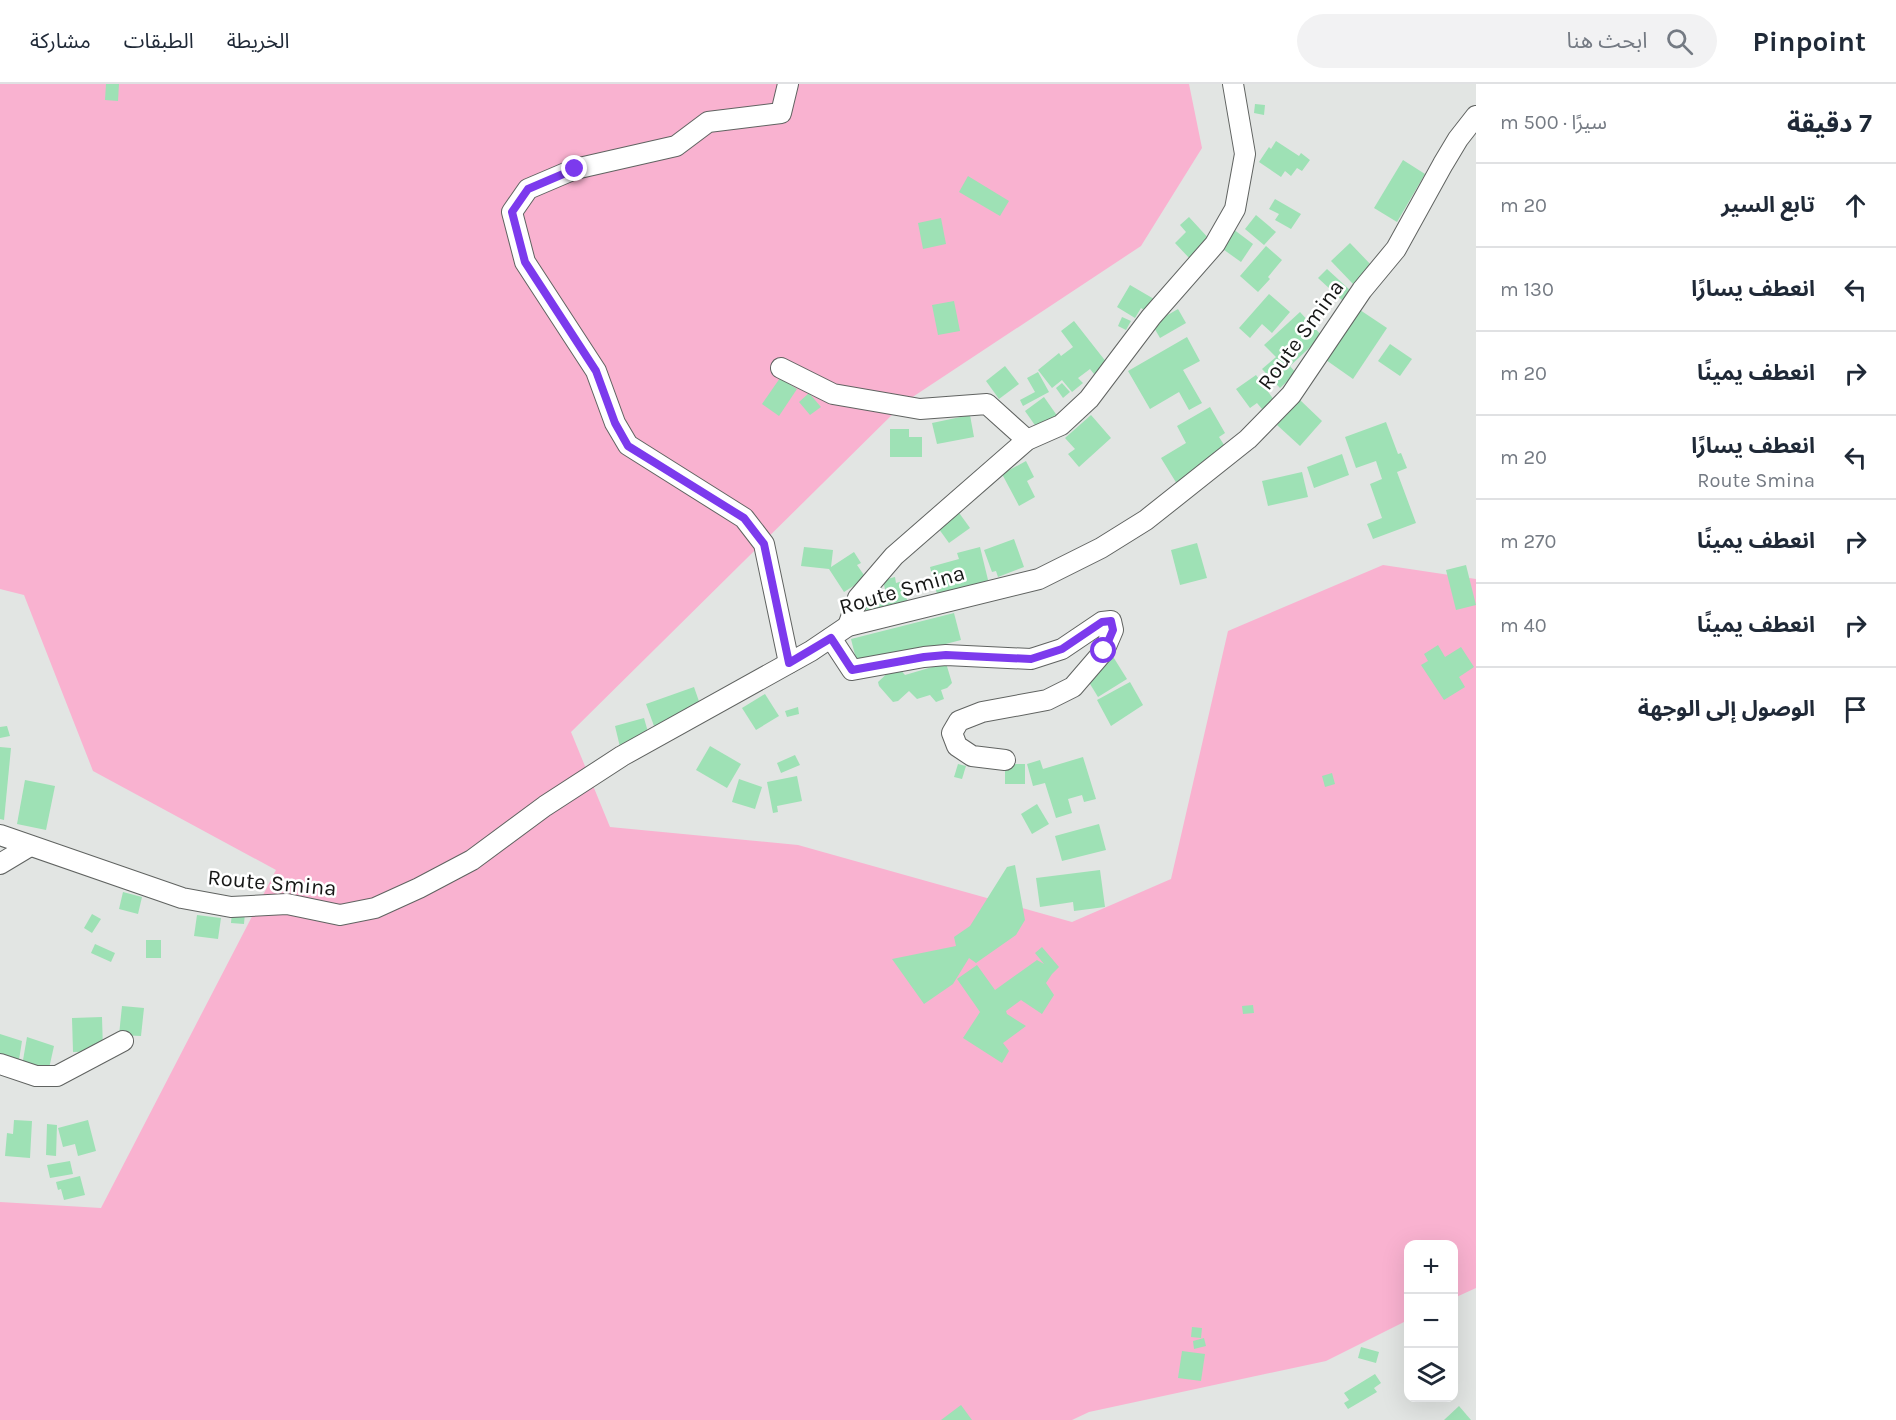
<!DOCTYPE html>
<html lang="ar">
<meta charset="utf-8">
<style>
:root{--surface:#fff;--page:#f2f2f3;--text:#1f2937;--muted:#747a83;--line:#e0e1e3}
body{margin:0;font-family:Karla,"Noto Sans Arabic",sans-serif;background:var(--page);color:var(--text);direction:rtl}
.controls{position:absolute;right:18px;bottom:18px;display:grid;overflow:hidden;border-radius:12px;box-shadow:0 6px 24px #0002}
.controls button{width:54px;height:54px;display:grid;place-items:center;padding:0;border:0;border-bottom:2px solid var(--line);background:var(--surface);color:var(--text);font:30px sans-serif}
.stop{position:absolute;width:18px;height:18px;margin:-14px;border:4px solid #7c3aed;border-radius:50%;background:#fff}
.stop.end{background:#7c3aed;border-color:#fff;box-shadow:0 2px 6px #0008}
.list{margin:0;padding:0;list-style:none}
h2{display:flex;justify-content:space-between;align-items:center;height:78px;margin:0;padding:0 24px;font-size:26px}
h2 small{font-size:20px;font-weight:400;color:var(--muted)}
.list li{display:grid;grid-template-columns:39px 1fr auto;gap:18px;align-items:center;box-sizing:border-box;height:84px;padding:0 24px;border-top:2px solid var(--line)}
.list b{display:block;font-size:22px;white-space:nowrap}
.list p{margin:0;font-size:20px;white-space:nowrap;color:var(--muted)}
.list em{font-size:20px;font-style:normal;color:var(--muted)}
.icon{flex:none;width:33px;height:33px;fill:none;stroke:currentColor;stroke-width:2;stroke-linecap:round;stroke-linejoin:round}
.map{position:relative;flex:none;width:1476px;height:1336px;overflow:hidden;direction:ltr}
header{display:flex;align-items:center;gap:36px;box-sizing:border-box;height:84px;padding:0 30px;background:var(--surface);border-bottom:2px solid var(--line)}
header strong{font-size:28px}
nav{display:flex;gap:33px;margin-inline-start:auto;font-size:21px}
.search{width:420px;height:54px;background:var(--page);display:flex;align-items:center;gap:15px;box-sizing:border-box;padding:0 21px;border-radius:33px;color:var(--muted);font-size:22px}
main{display:flex}
aside{flex:1;background:var(--surface)}
.map>svg:first-child{display:block}
.green{fill:#f9b2d0}
.building{fill:#9ee1b5}
.lines{fill:none;stroke-linecap:round;stroke-linejoin:round}
.minor-casing{stroke:#606361;stroke-width:22}
.minor{stroke:#fff;stroke-width:20}
.route{stroke:#7c3aed;stroke-width:8}
.labels{text-anchor:middle;dominant-baseline:central;stroke-width:5;stroke-linejoin:round;paint-order:stroke}
.street-label{font-size:22px;fill:#161716;stroke:#fff}
</style>
<header>
<strong>Pinpoint</strong>
<div class="search"><svg class="icon" aria-label="search" viewBox="0 0 24 24"><circle cx="10" cy="10" r="6"/><path d="M15 15l6 6"/></svg>ابحث هنا</div>
<nav><a>الخريطة</a><a>الطبقات</a><a>مشاركة</a></nav>
</header>
<main>
<aside>
<h2>7 دقيقة<small>سيرًا · 500 m</small></h2>
<ul class="list">
<li><svg class="icon" aria-label="ahead" viewBox="0 0 24 24"><path d="M12 20V5M6 11l6-6 6 6"/></svg><div><b>تابع السير</b></div><em>20 m</em></li>
<li><svg class="icon" aria-label="left" viewBox="0 0 24 24"><path d="M17 20v-9H6M10 6l-5 5 5 5"/></svg><div><b>انعطف يسارًا</b></div><em>130 m</em></li>
<li><svg class="icon" aria-label="right" viewBox="0 0 24 24"><path d="M7 20v-9h11M14 6l5 5-5 5"/></svg><div><b>انعطف يمينًا</b></div><em>20 m</em></li>
<li><svg class="icon" aria-label="left" viewBox="0 0 24 24"><path d="M17 20v-9H6M10 6l-5 5 5 5"/></svg><div><b>انعطف يسارًا</b><p>Route Smina</p></div><em>20 m</em></li>
<li><svg class="icon" aria-label="right" viewBox="0 0 24 24"><path d="M7 20v-9h11M14 6l5 5-5 5"/></svg><div><b>انعطف يمينًا</b></div><em>270 m</em></li>
<li><svg class="icon" aria-label="right" viewBox="0 0 24 24"><path d="M7 20v-9h11M14 6l5 5-5 5"/></svg><div><b>انعطف يمينًا</b></div><em>40 m</em></li>
<li><svg class="icon" aria-label="arrive" viewBox="0 0 24 24"><path d="M6 21V4h12l-3 4 3 4H6"/></svg><div><b>الوصول إلى الوجهة</b></div></li>
</ul>
</aside>
<div class="map">
<svg width="1476" height="1336" viewBox="0 0 1476 1336">
<rect width="100%" height="100%" fill="#e2e5e3"/>
<polygon class="green" points="0,0 1189,0 1202,64 1141,162 905,318 571,648 610,743 798,761 1072,838 1171,795 1228,547 1383,481 1476,495 1476,1204 1454,1214 1454,1160 1408,1160 1408,1236 1326,1277 1089,1328 1072,1336 0,1336 0,1118 101,1124 276,786 93,687 24,511 0,505"/>
<g class="building">
<polygon points="106,0 119,0 118,17 105,16"/>
<polygon points="1255,20 1265,21 1264,31 1254,29"/>
<polygon points="1276,57 1299,72 1301,69 1310,76 1302,87 1297,84 1291,92 1285,87 1281,93 1259,78 1269,63 1271,65"/>
<polygon points="1403,76 1425,90 1397,138 1374,124"/>
<polygon points="968,92 1009,117 1000,132 959,108"/>
<polygon points="1275,115 1301,130 1291,145 1275,136 1279,130 1269,125"/>
<polygon points="1256,131 1276,148 1264,161 1245,145"/>
<polygon points="1189,133 1211,157 1191,176 1175,159 1186,148 1180,141"/>
<polygon points="941,134 946,160 923,165 918,139"/>
<polygon points="1233,145 1253,160 1241,178 1220,163"/>
<polygon points="1350,159 1373,183 1354,201 1331,177"/>
<polygon points="1266,162 1282,176 1268,193 1270,195 1258,208 1240,192"/>
<polygon points="1327,185 1351,207 1343,217 1318,194"/>
<polygon points="1130,201 1154,215 1146,227 1141,224 1135,234 1117,223"/>
<polygon points="1269,210 1290,228 1272,249 1262,240 1250,254 1239,244"/>
<polygon points="954,217 960,247 938,251 932,221"/>
<polygon points="1178,225 1186,239 1160,254 1152,240"/>
<polygon points="1360,226 1387,244 1353,295 1326,276"/>
<polygon points="1300,228 1322,252 1290,282 1296,289 1280,304 1262,285 1276,273 1264,261"/>
<polygon points="1122,233 1131,237 1126,246 1118,242"/>
<polygon points="1074,237 1107,279 1094,290 1090,285 1078,294 1083,299 1072,308 1062,296 1052,304 1038,286 1059,269 1061,272 1073,263 1061,247"/>
<polygon points="1187,253 1200,277 1183,286 1202,319 1189,326 1179,308 1150,325 1128,287"/>
<polygon points="1390,260 1412,275 1400,292 1378,277"/>
<polygon points="1005,282 1019,300 999,315 986,297"/>
<polygon points="1038,288 1049,308 1023,322 1020,316 1035,308 1027,294"/>
<polygon points="1256,291 1274,316 1262,325 1257,319 1250,324 1236,305"/>
<polygon points="780,294 797,305 779,332 762,320"/>
<polygon points="1062,299 1070,308 1063,314 1056,304"/>
<polygon points="809,309 821,323 810,331 799,318"/>
<polygon points="1044,313 1058,333 1039,347 1025,327"/>
<polygon points="1300,316 1322,337 1300,362 1277,341"/>
<polygon points="1210,323 1225,349 1219,353 1226,364 1204,377 1207,383 1177,400 1161,374 1186,359 1177,342"/>
<polygon points="970,331 974,353 937,360 932,339"/>
<polygon points="1091,331 1111,354 1079,383 1068,370 1075,365 1065,354"/>
<polygon points="1386,338 1398,370 1401,369 1407,384 1397,388 1416,439 1373,455 1367,440 1382,434 1370,400 1382,395 1376,377 1356,384 1345,353"/>
<polygon points="890,345 909,345 909,353 922,353 922,373 890,373"/>
<polygon points="1342,370 1349,391 1314,404 1307,383"/>
<polygon points="1026,377 1034,393 1027,397 1035,413 1019,422 1002,390"/>
<polygon points="1302,388 1308,413 1268,422 1262,397"/>
<polygon points="957,426 970,444 949,459 936,441"/>
<polygon points="1014,455 1024,483 998,493 996,487 992,488 984,466"/>
<polygon points="1197,459 1207,494 1180,501 1171,466"/>
<polygon points="804,463 833,466 831,483 854,468 861,479 857,481 866,494 844,508 829,485 801,482"/>
<polygon points="980,463 989,500 966,506 966,503 937,510 930,483 959,475 957,469"/>
<polygon points="1466,481 1476,521 1456,526 1446,486"/>
<polygon points="895,493 896,499 903,497 908,520 865,529 861,515 886,510 883,496"/>
<polygon points="954,529 961,556 858,583 851,555"/>
<polygon points="1438,561 1445,573 1461,563 1474,583 1459,593 1465,603 1444,616 1421,581 1428,577 1424,570"/>
<polygon points="1112,571 1127,595 1098,613 1087,595"/>
<polygon points="946,579 952,599 947,604 941,606 944,615 936,618 930,611 917,615 909,607 898,617 893,618 879,602 878,598 893,584 898,583 905,591"/>
<polygon points="1130,598 1143,621 1111,642 1097,616"/>
<polygon points="694,603 702,626 654,642 646,620"/>
<polygon points="765,610 779,632 756,646 742,624"/>
<polygon points="798,623 799,630 787,633 785,627"/>
<polygon points="644,634 650,655 620,663 615,642"/>
<polygon points="7,642 10,652 0,654 0,643"/>
<polygon points="710,662 741,680 727,704 696,686"/>
<polygon points="0,663 11,664 4,736 0,735"/>
<polygon points="795,671 800,681 781,689 777,679"/>
<polygon points="1083,673 1096,715 1084,718 1082,711 1068,715 1072,729 1056,734 1045,699 1033,702 1027,680 1040,676 1043,685"/>
<polygon points="958,680 966,682 962,695 954,693"/>
<rect x="1005" y="680" width="20" height="20"/>
<polygon points="1332,689 1335,700 1325,703 1322,692"/>
<polygon points="797,692 802,717 777,722 778,728 773,729 767,698"/>
<polygon points="739,695 762,703 755,725 732,718"/>
<polygon points="25,696 55,702 46,746 17,740"/>
<polygon points="1037,720 1049,740 1032,750 1021,730"/>
<polygon points="1099,740 1106,766 1062,777 1055,752"/>
<polygon points="1015,781 1025,836 1016,851 976,879 969,874 953,900 924,920 892,875 956,862 954,853 970,842 1007,783"/>
<polygon points="1100,786 1105,823 1074,827 1073,818 1040,823 1036,794"/>
<polygon points="123,808 142,813 138,830 119,825"/>
<polygon points="232,828 245,829 244,840 231,839"/>
<polygon points="92,830 101,835 92,849 84,844"/>
<polygon points="197,831 221,834 218,855 194,852"/>
<rect x="146" y="856" width="15" height="18"/>
<polygon points="95,860 115,869 111,878 91,869"/>
<polygon points="1042,863 1059,883 1052,890 1046,899 1054,911 1042,930 1021,916 1006,927 1007,930 1026,942 1003,959 1009,967 1002,979 963,954 980,928 957,895 977,881 995,906 1037,876 1044,880 1035,869"/>
<polygon points="1253,921 1254,929 1243,930 1242,922"/>
<polygon points="122,922 144,924 141,952 119,951"/>
<polygon points="102,933 103,967 73,968 72,934"/>
<polygon points="0,950 22,957 18,982 0,976"/>
<polygon points="27,953 54,962 48,989 22,982"/>
<polygon points="14,1036 32,1037 30,1074 5,1072 7,1049 13,1050"/>
<polygon points="88,1036 96,1067 78,1072 75,1060 63,1063 58,1044"/>
<polygon points="47,1040 57,1041 56,1072 46,1071"/>
<polygon points="70,1077 73,1090 50,1094 47,1081"/>
<polygon points="80,1092 85,1111 64,1116 61,1105 58,1106 56,1098"/>
<polygon points="1192,1243 1202,1244 1201,1254 1191,1253"/>
<polygon points="1204,1254 1206,1262 1194,1265 1193,1257"/>
<polygon points="1361,1263 1379,1268 1376,1279 1358,1274"/>
<polygon points="1182,1267 1205,1270 1201,1297 1178,1294"/>
<polygon points="1375,1290 1381,1299 1374,1304 1377,1308 1348,1325 1344,1319 1349,1316 1344,1309"/>
<polygon points="961,1321 972,1336 941,1336"/>
<polygon points="1459,1322 1471,1336 1444,1336"/>
</g>
<g class="lines">
<defs>
<g id="minor">
<polyline points="788,0 781,29 708,38 676,62 575,85 528,105 512,128 525,178 596,287 615,339 628,361 744,434 764,460 789,579"/>
<polyline points="781,284 833,310 920,325 987,320 1027,356"/>
<polyline points="848,542 858,514 894,472 1027,356 1061,341 1089,315 1151,233 1215,160 1235,125 1245,70 1233,0"/>
<polyline points="831,554 852,586 924,573 946,571 1031,575 1062,565 1102,538 1111,537 1113,546 1104,567 1073,603 1047,616 982,628 959,637 952,649 957,662 972,672 1005,676"/>
<polyline points="0,751 182,814 231,823 287,820 340,831 375,824 419,804 472,776 545,722 622,672 811,567 848,542 1039,495 1101,464 1146,436 1248,355 1291,311 1362,206 1396,165 1443,80 1458,55 1476,32"/>
<polyline points="0,780 30,762"/>
<polyline points="0,980 36,992 57,992 123,957"/>
</g>
</defs>
<use href="#minor" class="minor-casing"/>
<use href="#minor" class="minor"/>
</g>
<g class="lines">
<polyline class="route" points="575,85 528,105 512,128 525,178 596,287 615,339 628,362 744,434 764,460 789,579 831,554 852,586 924,573 946,571 1031,575 1062,565 1102,538 1111,537 1113,546 1104,567"/>
</g>
<g class="labels">
<g class="street-label">
<text transform="translate(1301 251) rotate(-54)">Route Smina</text>
<text transform="translate(902 506) rotate(-16)">Route Smina</text>
<text transform="translate(272 799) rotate(5)">Route Smina</text>
</g>
</g>
</svg>
<div class="controls">
<button>+</button>
<button>−</button>
<button><svg class="icon" aria-label="layers" viewBox="0 0 24 24"><path d="M12 4l9 5-9 5-9-5zM3 14l9 5 9-5"/></svg></button>
</div>
<div class="stop" style="left:1104px;top:567px"></div>
<div class="stop end" style="left:575px;top:85px"></div>
</div>
</main>
